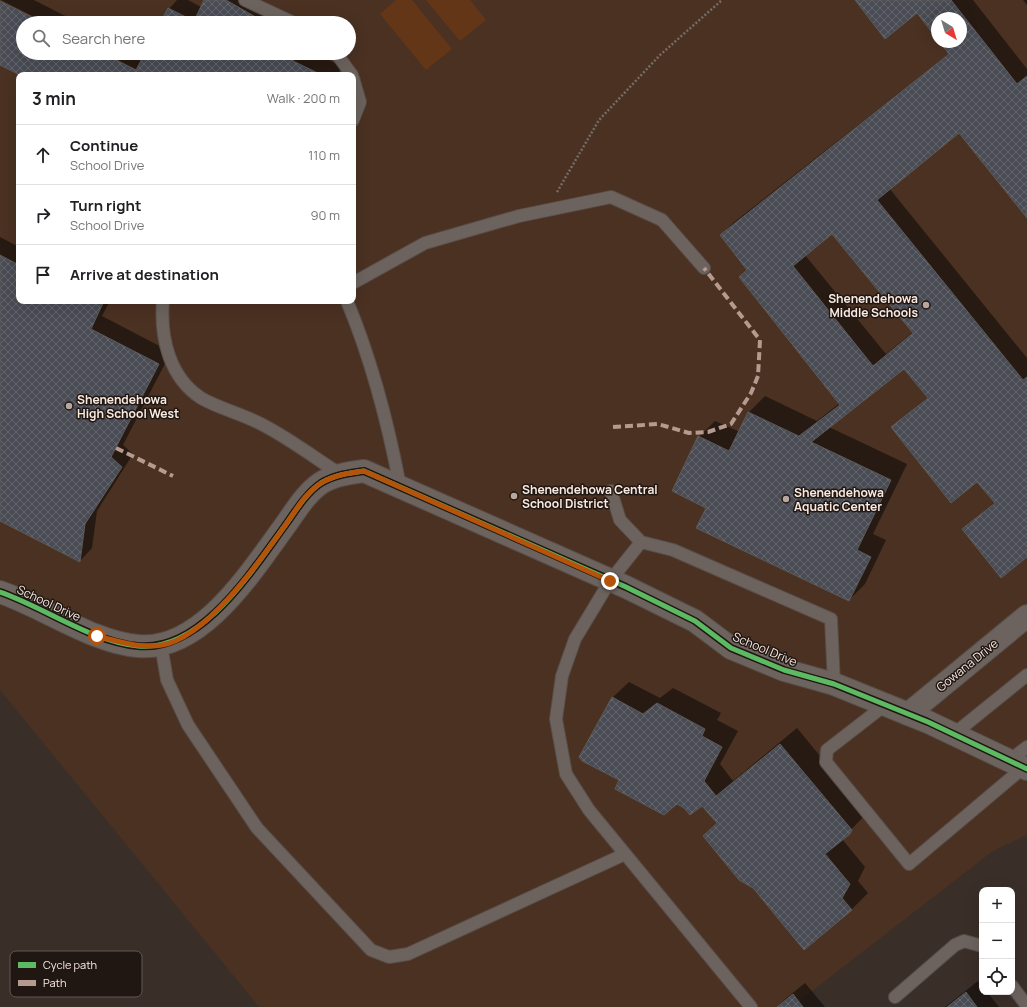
<!DOCTYPE html>
<meta charset="utf-8">
<style>
:root{--surface:#fff;--page:#f6f6f6;--text:#202124;--muted:#757577;--line:#e0e0e0}
body{margin:0;font-family:Manrope,sans-serif;background:var(--page);color:var(--text)}
.controls{position:absolute;right:12px;bottom:12px;display:grid;overflow:hidden;border-radius:8px;box-shadow:0 4px 16px #0002}
.controls button{width:36px;height:36px;display:grid;place-items:center;padding:0;border:0;border-bottom:1px solid var(--line);background:var(--surface);color:var(--text);font:20px sans-serif}
.compass{position:absolute;left:931px;top:12px;width:36px;height:36px;border-radius:50%;background:var(--surface);box-shadow:0 4px 16px #0002;rotate:142deg}
.stop{position:absolute;width:12px;height:12px;margin:-9px;border:3px solid #b45309;border-radius:50%;background:#fff}
.stop.end{background:#b45309;border-color:#fff;box-shadow:0 1px 4px #0008}
.list{margin:0;padding:0;list-style:none}
h2{display:flex;justify-content:space-between;align-items:center;height:52px;margin:0;padding:0 16px;font-size:17px}
h2 small{font-size:13px;font-weight:400;color:var(--muted)}
.list li{display:grid;grid-template-columns:26px 1fr auto;gap:12px;align-items:center;box-sizing:border-box;height:60px;padding:0 16px;border-top:1px solid var(--line)}
.list b{display:block;font-size:15px;white-space:nowrap}
.list p{margin:0;font-size:13px;white-space:nowrap;color:var(--muted)}
.list em{font-size:13px;font-style:normal;color:var(--muted)}
.icon{flex:none;width:22px;height:22px;fill:none;stroke:currentColor;stroke-width:2;stroke-linecap:round;stroke-linejoin:round}
.map{position:relative;flex:none;width:1027px;height:1007px;overflow:hidden}
.search{position:absolute;background:var(--surface);box-shadow:0 4px 16px #0002;left:16px;top:16px;width:340px;height:44px;display:flex;align-items:center;gap:10px;box-sizing:border-box;padding:0 14px;border-radius:22px;color:var(--muted);font-size:15px}
.panel{position:absolute;background:var(--surface);box-shadow:0 4px 16px #0002;left:16px;top:72px;width:340px;height:232px;border-radius:8px}
.map>svg:first-child{display:block}
.built{fill:#4a3122;fill-rule:evenodd}
.pitch{fill:#643618}
.shadow{fill:#0007;fill-rule:evenodd}
.building{fill:url(#building-cross-hatch);stroke:#5b5a5a;fill-rule:evenodd}
.lines{fill:none;stroke-linecap:round;stroke-linejoin:round}
.lane-casing{stroke:#584d48;stroke-width:14}
.street-casing{stroke:#584d48;stroke-width:24}
.path{stroke:#756d68;stroke-width:2.5;stroke-dasharray:2 2;stroke-linecap:butt}
.lane{stroke:#6c635e;stroke-width:12}
.street{stroke:#6c635e;stroke-width:22}
.quiet{stroke:#b69a8f;stroke-width:4;stroke-dasharray:8 4;stroke-linecap:butt}
.cycleway-casing{stroke:#211712;stroke-width:8}
.cycleway{stroke:#5cba63;stroke-width:5}
.route{stroke:#b45309;stroke-width:5}
.poi-dot{fill:#b6a8a1;stroke:#211712;stroke-width:1.5}
.labels{text-anchor:middle;dominant-baseline:central;stroke-width:3;stroke-linejoin:round;paint-order:stroke}
.poi-label{font-size:12px;font-weight:bold;fill:#f9eae2;stroke:#211712;text-anchor:start}
.street-label{font-size:12px;fill:#f9eae2;stroke:#211712}
.key{fill:#211712;stroke:#625650;stroke-width:1}
.key-label{font-size:11px;fill:#f9eae2}
</style>
<div class="map">
<svg width="1027" height="1007" viewBox="0 0 1027 1007">
<defs>
<pattern id="building-cross-hatch" width="8" height="8" patternUnits="userSpaceOnUse"><rect width="8" height="8" fill="#494c54"/><path d="M0 0l8 8M0 8l8-8" fill="none" stroke="#64666c"/></pattern>
</defs>
<rect width="100%" height="100%" fill="#3a2e28"/>
<path class="built" d="M0 0H1027V835L993 851 794 1005 795 1007H259L0 690ZM937 18H961V42H937ZM23 23H349V53H23ZM19 75H353V301H19Z"/>
<g class="pitch">
<polygon points="396,0 412,0 452,49 426,70 380,14"/>
<polygon points="426,0 470,0 486,20 460,41"/>
</g>
<g class="shadow">
<polygon points="1,0 34,0 79,23 46,23"/>
<polygon points="177,0 188,0 201,7 206,0 259,0 299,23 161,23 169,9"/>
<path d="M856 0H973L1027 69V216L959 132 889 188 1027 358V555L964 529 995 502 977 480 892 427 928 397 904 367 829 427 907 464 873 534 886 540 865 584 849 600 708 507 699 437 715 421 740 432 749 412 765 396 817 421 840 403 740 277 748 269 721 235 733 223 950 53 941 42H961V18H937V37L917 12ZM832 233 913 332 886 354 805 255Z"/>
<polygon points="1023,0 1027,0 1027,5"/>
<polygon points="0,2 41,23 23,23 23,53 100,53 140,73 141,72 104,53 138,53 144,56 146,53 314,53 341,66 338,75 22,75 0,64"/>
<polygon points="0,237 19,247 19,301 110,301 102,316 171,352 123,445 133,454 97,511 92,548 80,561 0,520"/>
<polygon points="629,682 660,698 673,688 721,713 717,720 738,731 720,764 733,781 797,728 867,813 842,839 865,867 858,881 868,893 852,909 804,948 754,887 704,836 717,822 702,804 685,807 621,780 612,698"/>
<polygon points="978,981 982,986 982,992 987,992 999,1007 945,1007"/>
<polygon points="805,983 825,1007 777,1007 784,1000"/>
</g>
<g class="building">
<polygon points="204,0 226,0 266,23 160,23 168,8 194,21"/>
<path d="M855 0H951L1017 84 1027 76V218L959 133 877 200 1023 380 1027 377V557L1001 578 962 529 995 503 977 482 951 503 891 427 928 398 904 369 810 443 799 436 840 405 739 277 747 270 720 235 949 54 940 42H961V18H937V39L917 13 885 39ZM832 234 913 333 873 366 793 266Z"/>
<polygon points="0,1 44,23 23,23 23,53 102,53 136,70 145,53 296,53 293,61 322,75 20,75 0,65"/>
<polygon points="0,255 19,265 19,301 104,301 91,329 159,364 111,457 122,467 85,524 80,562 0,521"/>
<polygon points="748,412 891,480 857,550 871,557 849,601 696,528 706,508 672,491 698,436 729,451"/>
<polygon points="612,697 643,714 657,703 705,729 702,736 722,747 704,781 716,796 780,744 852,830 850,834 825,854 850,884 842,898 852,910 804,950 753,888 739,880 703,836 717,823 702,806 690,815 684,808 677,804 664,815 615,789 619,780 582,761 579,757"/>
<polygon points="966,992 977,1007 947,1007"/>
<polygon points="793,994 803,1007 777,1007"/>
</g>
<g class="lines">
<defs>
<g id="lane">
<polyline points="245,0 294,23"/>
<polyline points="336,53 352,75"/>
<polyline points="353,78 360,102 353,120"/>
<polyline points="353,283 425,243 519,216 611,197 662,220 704,268"/>
<path d="M163 301C160 337 169 377 201 398 220 409 243 414 263 425 290 439 315 458 340 474"/>
<path d="M347 301C372 361 388 423 400 486"/>
<polyline points="611,491 620,520 641,542 673,550 831,619 834,684"/>
<polyline points="641,542 610,581 575,639 562,676 556,719 566,774 589,810 751,1007"/>
<polyline points="161,645 167,680 188,725 257,828 371,950 389,957 408,954 625,854"/>
<polyline points="885,705 827,750 826,762 909,864 1024,767"/>
<polyline points="954,734 1027,675"/>
<polyline points="1010,760 1027,747"/>
<polyline points="1012,986 1027,1006"/>
<polyline points="895,997 955,945 964,941 982,946"/>
</g>
<g id="street">
<path d="M0 592C44 607 92 642 138 646 201 652 251 572 284 527 295 512 305 494 321 483 334 475 349 473 364 471L626 587 695 621 731 648 784 670 834 684 928 722 1027 769"/>
<polyline points="908,714 1027,616"/>
</g>
</defs>
<use href="#lane" class="lane-casing"/>
<use href="#street" class="street-casing"/>
<polyline class="path" points="557,192 599,120 660,55 722,0"/>
<use href="#lane" class="lane"/>
<use href="#street" class="street"/>
<g class="quiet">
<polyline points="613,427 658,424 689,433 708,432 731,424 751,393 758,376 760,340 704,268"/>
<polyline points="116,448 173,476"/>
</g>
<defs>
<path id="cycleway" d="M0 592C44 607 92 642 138 646 201 652 251 572 284 527 295 512 305 494 321 483 334 475 349 473 364 471L626 587 695 621 731 648 784 670 834 684 928 722 1027 769"/>
</defs>
<use href="#cycleway" class="cycleway-casing"/>
<use href="#cycleway" class="cycleway"/>
</g>
<g class="lines">
<path class="route" d="M97 636C118 641 140 649 162 645 207 637 259 562 284 527 295 512 305 493 321 483 334 475 349 473 364 471L610 581"/>
</g>
<g class="poi-dot">
<circle cx="926" cy="305" r="4"/>
<circle cx="69" cy="406" r="4"/>
<circle cx="514" cy="496" r="4"/>
<circle cx="786" cy="499" r="4"/>
</g>
<g class="labels">
<g class="poi-label">
<text x="918" y="298" text-anchor="end">Shenendehowa<tspan x="918" dy="14">Middle Schools</tspan></text>
<text x="77" y="399">Shenendehowa<tspan x="77" dy="14">High School West</tspan></text>
<text x="522" y="489">Shenendehowa Central<tspan x="522" dy="14">School District</tspan></text>
<text x="794" y="492">Shenendehowa<tspan x="794" dy="14">Aquatic Center</tspan></text>
</g>
<g class="street-label">
<text transform="translate(49 603) rotate(25)">School Drive</text>
<text transform="translate(765 649) rotate(23)">School Drive</text>
<text transform="translate(967 665) rotate(-39)">Gowana Drive</text>
</g>
</g>
<rect x="10" y="951" width="132" height="46" rx="6" class="key"/>
<rect x="18" y="962" width="18" height="6" fill="#5cba63"/>
<rect x="18" y="980" width="18" height="6" fill="#b69a8f"/>
<g class="key-label">
<text x="43" y="969">Cycle path</text>
<text x="43" y="987">Path</text>
</g>
</svg>
<div class="controls">
<button>+</button>
<button>−</button>
<button><svg class="icon" aria-label="locate" viewBox="0 0 24 24"><circle cx="12" cy="12" r="6"/><path d="M12 2v4M12 18v4M2 12h4M18 12h4"/></svg></button>
</div>
<svg class="compass" viewBox="-18 -18 36 36"><path d="M0-13l5 13h-10z" fill="#e53935"/><path d="M0 13l5-13h-10z" fill="#757577"/></svg>
<div class="stop" style="left:97px;top:636px"></div>
<div class="stop end" style="left:610px;top:581px"></div>
<div class="search"><svg class="icon" aria-label="search" viewBox="0 0 24 24"><circle cx="10" cy="10" r="6"/><path d="M15 15l6 6"/></svg>Search here</div>
<section class="panel">
<h2>3 min<small>Walk · 200 m</small></h2>
<ul class="list">
<li><svg class="icon" aria-label="ahead" viewBox="0 0 24 24"><path d="M12 20V5M6 11l6-6 6 6"/></svg><div><b>Continue</b><p>School Drive</p></div><em>110 m</em></li>
<li><svg class="icon" aria-label="right" viewBox="0 0 24 24"><path d="M7 20v-9h11M14 6l5 5-5 5"/></svg><div><b>Turn right</b><p>School Drive</p></div><em>90 m</em></li>
<li><svg class="icon" aria-label="arrive" viewBox="0 0 24 24"><path d="M6 21V4h12l-3 4 3 4H6"/></svg><div><b>Arrive at destination</b></div></li>
</ul>
</section>
</div>
